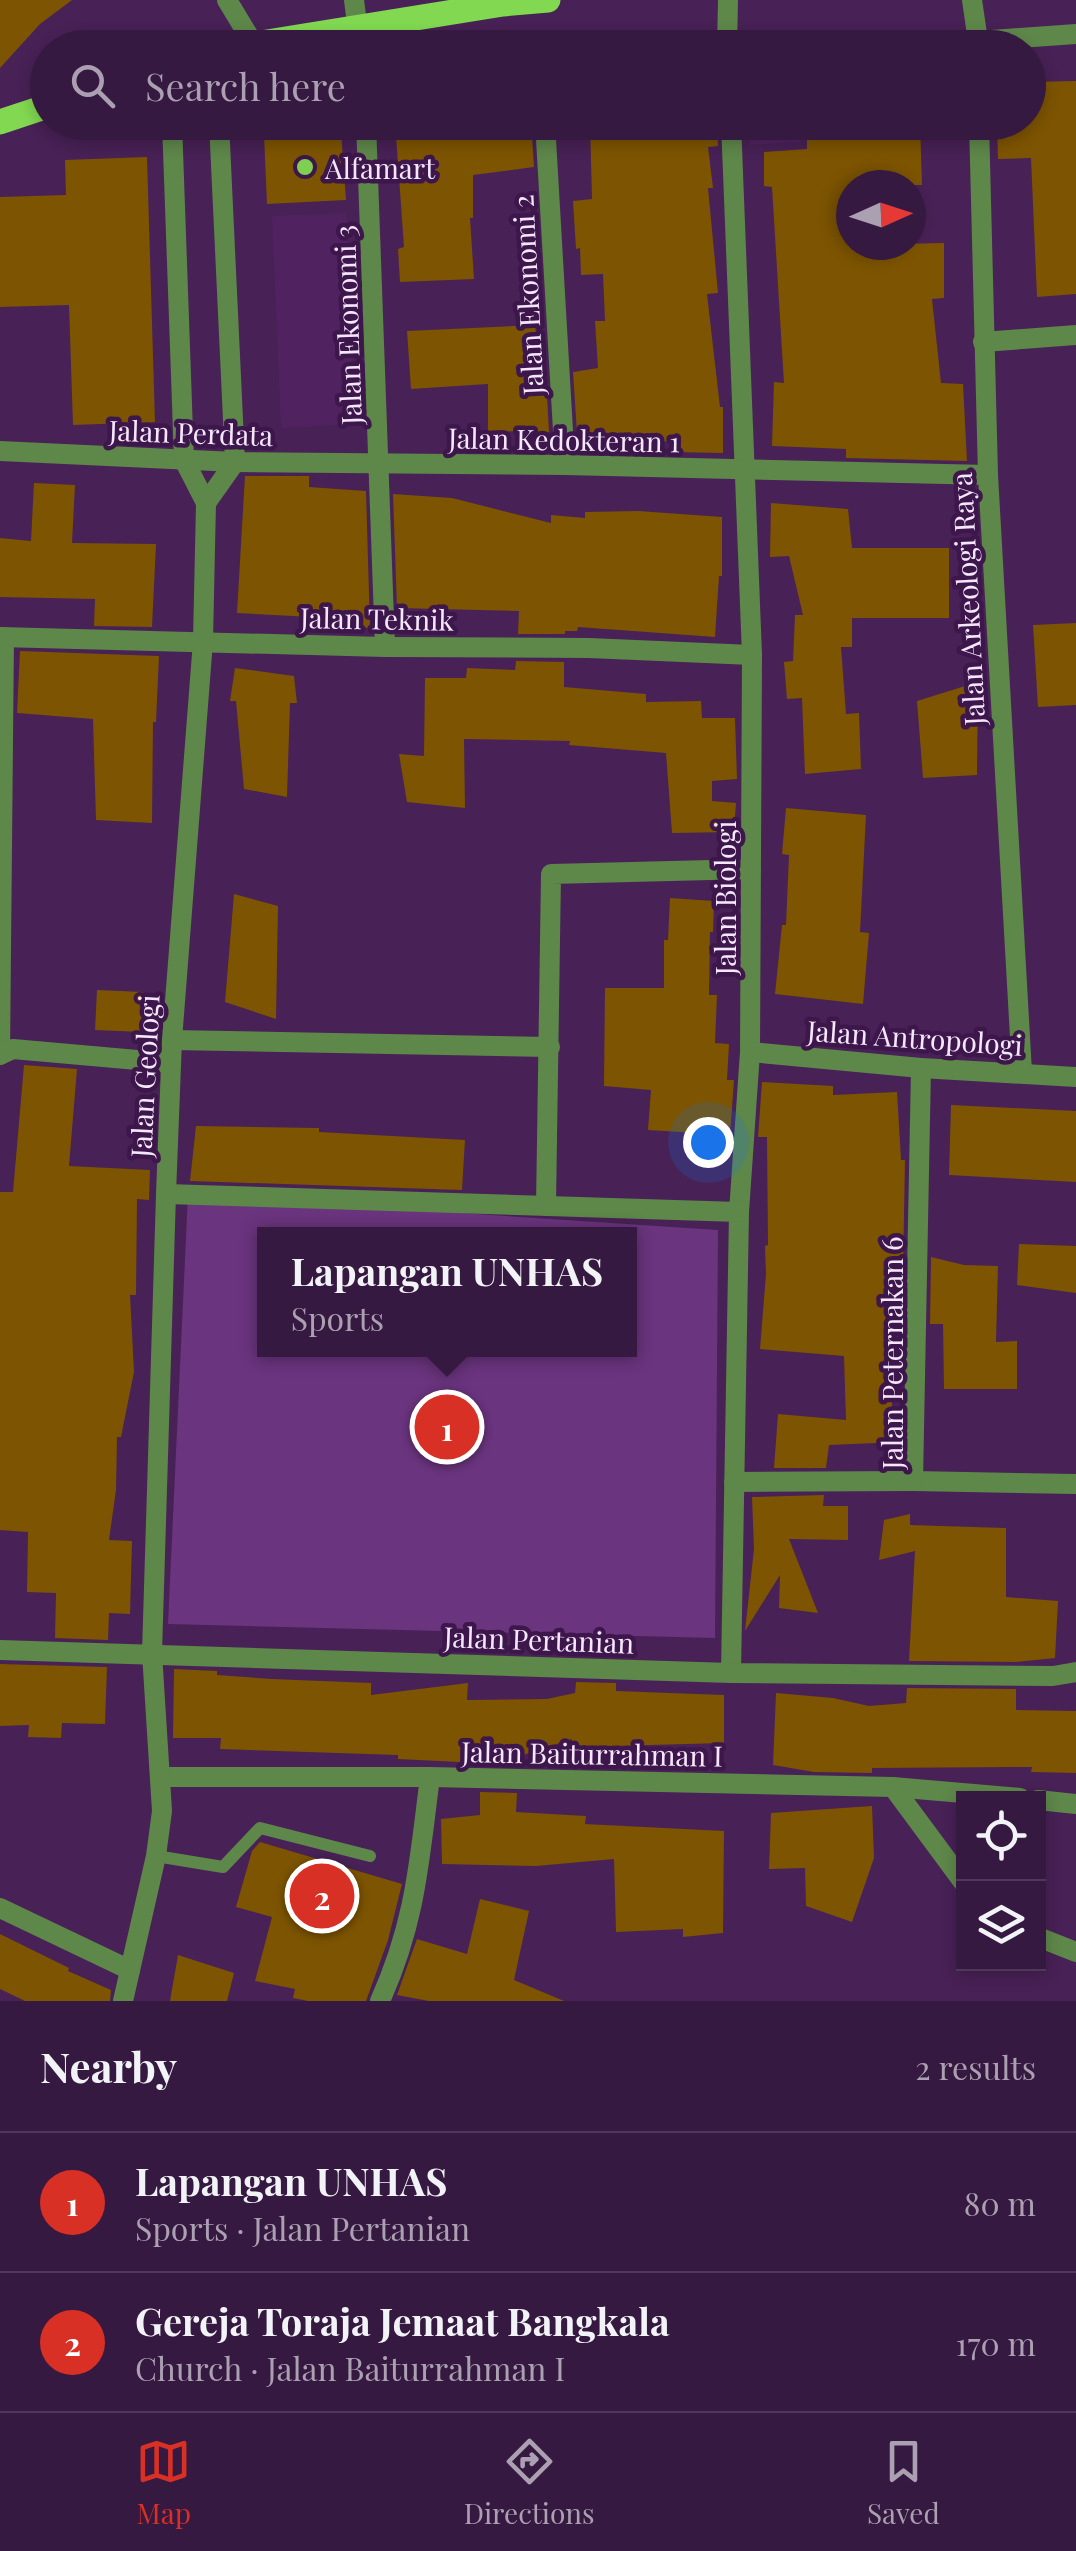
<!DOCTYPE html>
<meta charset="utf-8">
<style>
:root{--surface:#361940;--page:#3d2247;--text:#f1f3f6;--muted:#aaa0b1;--line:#503859;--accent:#d93025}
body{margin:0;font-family:"Playfair Display",serif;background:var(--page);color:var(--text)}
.controls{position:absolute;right:30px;bottom:30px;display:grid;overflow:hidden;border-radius:0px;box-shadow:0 5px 15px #0003}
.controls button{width:90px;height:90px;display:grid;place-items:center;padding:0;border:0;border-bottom:2px solid var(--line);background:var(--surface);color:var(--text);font:50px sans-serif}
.compass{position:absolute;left:836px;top:170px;width:90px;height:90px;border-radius:50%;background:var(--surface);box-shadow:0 5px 15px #0003;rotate:87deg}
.you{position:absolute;left:708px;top:1142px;width:35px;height:35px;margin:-25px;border:8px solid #fff;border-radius:50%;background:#1a73e8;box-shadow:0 0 0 15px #1a73e833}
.badge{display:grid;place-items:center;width:65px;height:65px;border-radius:50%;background:var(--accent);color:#fff;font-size:32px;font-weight:700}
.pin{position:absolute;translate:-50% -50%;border:5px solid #fff;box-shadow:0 2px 10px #0006}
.popup{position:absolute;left:257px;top:1227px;width:380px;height:130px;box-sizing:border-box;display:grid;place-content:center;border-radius:0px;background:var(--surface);filter:drop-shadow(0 2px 8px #0005);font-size:32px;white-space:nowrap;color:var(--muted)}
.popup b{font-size:38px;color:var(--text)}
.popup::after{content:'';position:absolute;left:50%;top:100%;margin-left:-20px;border:20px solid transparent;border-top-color:var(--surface)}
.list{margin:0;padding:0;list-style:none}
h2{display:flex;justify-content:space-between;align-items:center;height:130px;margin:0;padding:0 40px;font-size:42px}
h2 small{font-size:32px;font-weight:400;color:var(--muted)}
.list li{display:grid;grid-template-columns:65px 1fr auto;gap:30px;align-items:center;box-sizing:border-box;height:140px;padding:0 40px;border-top:2px solid var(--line)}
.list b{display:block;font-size:38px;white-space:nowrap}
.list p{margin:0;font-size:32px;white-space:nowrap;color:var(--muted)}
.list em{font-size:32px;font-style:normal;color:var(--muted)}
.icon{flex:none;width:55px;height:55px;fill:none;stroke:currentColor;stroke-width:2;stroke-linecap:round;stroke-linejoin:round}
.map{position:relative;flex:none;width:1076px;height:2001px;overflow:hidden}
.search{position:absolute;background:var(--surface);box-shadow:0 5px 15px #0003;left:30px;right:30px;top:30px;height:110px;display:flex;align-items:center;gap:25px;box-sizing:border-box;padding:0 35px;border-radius:55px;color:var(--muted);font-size:38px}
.sheet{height:410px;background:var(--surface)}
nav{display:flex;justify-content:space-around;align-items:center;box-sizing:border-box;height:140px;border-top:2px solid var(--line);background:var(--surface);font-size:28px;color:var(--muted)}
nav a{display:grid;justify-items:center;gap:5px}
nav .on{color:var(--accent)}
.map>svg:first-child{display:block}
.built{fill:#502360}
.green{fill:#6a347e;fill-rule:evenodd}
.building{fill:#7d5401}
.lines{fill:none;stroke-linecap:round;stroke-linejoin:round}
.lane{stroke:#5e874a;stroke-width:12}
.street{stroke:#5e874a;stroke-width:20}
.primary{stroke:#82d951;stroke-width:25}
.poi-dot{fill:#7fd052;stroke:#3d164b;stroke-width:4}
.labels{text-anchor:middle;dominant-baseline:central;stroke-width:9;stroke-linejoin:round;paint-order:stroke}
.poi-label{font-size:28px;fill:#f5e7fb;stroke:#3d164b;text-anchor:start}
.street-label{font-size:28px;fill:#f5e7fb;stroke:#3d164b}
</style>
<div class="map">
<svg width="1076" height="2001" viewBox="0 0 1076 2001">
<rect width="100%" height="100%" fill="#482156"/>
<g class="built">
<polygon points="749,123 800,123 801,142 750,145"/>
<polygon points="346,213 355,424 281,428 272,216"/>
</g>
<path class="green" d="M188 1195 718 1230 715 1638 168 1624ZM264 1234H630V1350H264Z"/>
<g class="building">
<polygon points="0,0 72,0 40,24 0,68"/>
<polygon points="1076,81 1076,294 1037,297 1031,158 998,159 997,122 1028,122 1028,82"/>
<polygon points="395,122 531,122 534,167 473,175 473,218 470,218 474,279 400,282 398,249 404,247"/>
<polygon points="590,122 717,122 718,146 708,147 713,188 708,188 718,293 707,294 720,407 723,407 723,453 670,452 671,441 587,448 587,433 577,433 573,372 598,368 595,321 605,321 603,274 581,275 580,248 576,249 573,201 592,199"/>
<polygon points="807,122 853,122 852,127 920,124 922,185 851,185 851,245 944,243 944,298 932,299 941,383 963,384 967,461 846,458 846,449 772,446 774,382 784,383 772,187 764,186 764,152 807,149"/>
<polygon points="341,131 346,200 267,204 264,135"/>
<polygon points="147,157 155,422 73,425 69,305 0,307 0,197 66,195 65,160"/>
<polygon points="535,325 541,377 546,376 549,432 488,431 488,384 411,389 407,331"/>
<polygon points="245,476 309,476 309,487 366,491 370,628 312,622 312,617 237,613"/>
<polygon points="34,483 75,485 72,543 156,544 152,627 94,626 95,599 0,597 0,538 31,541"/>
<polygon points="393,494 452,498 551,523 551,515 585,518 585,512 638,511 722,517 722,576 719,576 715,637 578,627 577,631 565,631 565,634 518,634 519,611 397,608"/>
<polygon points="771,503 848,509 852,548 949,548 949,618 852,618 852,647 841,647 846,714 859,713 861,769 805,774 802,698 787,699 784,662 793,661 795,615 803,615 789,556 770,557"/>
<polygon points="1076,623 1076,705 1038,707 1033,625"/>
<polygon points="20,651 159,656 156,722 153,722 152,823 96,820 93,719 17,713"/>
<polygon points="516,661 564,662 564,687 646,694 646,702 701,701 702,718 735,718 737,779 712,781 712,801 736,803 734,832 672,833 666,753 569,745 570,741 464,739 465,808 407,802 399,754 424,756 425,678 466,678 467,668 515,670"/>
<polygon points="235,668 294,676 297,703 290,703 287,797 244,789 236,701 230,701"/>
<polygon points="978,682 977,775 923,778 917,701"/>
<polygon points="786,808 866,815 860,932 869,933 863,1004 775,994 782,925 786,925 789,855 782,854"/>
<polygon points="234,894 278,906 276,1019 225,1002"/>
<polygon points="670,898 714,901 713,932 710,932 709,995 717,995 715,1043 729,1044 727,1080 734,1080 730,1135 648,1130 651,1090 604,1086 605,988 664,988 664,940 668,940"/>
<polygon points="97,990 143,992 142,1032 95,1030"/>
<polygon points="24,1065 77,1069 69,1166 150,1170 149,1200 137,1199 136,1295 130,1295 134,1372 121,1437 117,1437 116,1490 109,1540 132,1541 130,1614 109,1613 108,1640 55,1638 56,1593 27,1592 28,1532 0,1530 0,1192 13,1192"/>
<polygon points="762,1082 833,1086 833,1095 897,1092 901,1160 905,1160 902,1323 887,1322 883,1378 892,1379 892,1423 900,1424 900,1442 829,1445 826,1468 774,1468 778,1414 846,1420 844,1356 760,1349 766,1274 765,1246 768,1245 767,1137 758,1137"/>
<polygon points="951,1105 1076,1111 1076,1182 949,1175"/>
<polygon points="196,1126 319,1128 319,1132 465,1140 462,1190 190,1181"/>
<polygon points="1019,1244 1076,1246 1076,1293 1017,1285"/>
<polygon points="931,1257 964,1265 998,1266 996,1342 1017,1341 1017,1389 944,1389 943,1324 930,1324"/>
<polygon points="824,1495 823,1506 848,1506 848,1540 789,1539 818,1613 779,1608 780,1575 745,1631 754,1549 752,1497"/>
<polygon points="910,1514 910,1525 1006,1528 1006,1597 1058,1601 1055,1658 1016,1662 909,1661 915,1551 879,1560 884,1520"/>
<polygon points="0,1664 107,1667 105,1724 62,1723 61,1738 28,1737 29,1725 0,1726"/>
<polygon points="174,1669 217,1671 217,1675 272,1679 371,1683 371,1695 468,1683 467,1700 547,1699 575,1693 576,1682 616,1683 616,1691 724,1695 724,1743 612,1746 612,1754 572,1752 572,1739 520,1756 520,1765 398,1759 398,1755 220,1749 221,1738 173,1738"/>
<polygon points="907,1688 1016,1689 1016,1710 1076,1711 1076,1773 1031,1772 1032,1767 872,1768 872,1773 814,1772 773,1765 776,1693 833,1698 869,1706 906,1703"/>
<polygon points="480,1792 517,1793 516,1812 586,1816 585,1824 724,1831 723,1933 683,1937 683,1929 616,1932 614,1859 536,1866 442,1864 441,1819 480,1815"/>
<polygon points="872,1806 874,1858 852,1922 806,1906 805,1868 769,1869 771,1813"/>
<polygon points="260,1842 402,1884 388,1940 366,2001 308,2001 293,1998 295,1989 255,1981 272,1917 236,1907 252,1851"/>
<polygon points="480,1899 529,1911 514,1980 564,2001 429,2001 397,1995 417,1939 467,1954"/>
<polygon points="0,1934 69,1968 68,1971 111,1990 110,2001 25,2001 0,1989"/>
<polygon points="178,1955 234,1973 227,2001 170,2001"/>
</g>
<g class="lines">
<polyline class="lane" points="156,1856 223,1867 260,1828 370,1856"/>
<g class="street">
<polyline points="227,0 253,43"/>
<polyline points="354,0 360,48"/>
<polyline points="972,0 978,41 1076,34"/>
<polyline points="708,48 978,41 978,48"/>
<polyline points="727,48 728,0"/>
<polyline points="366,122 385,647"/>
<polyline points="545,122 565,465"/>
<polyline points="731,122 752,655 750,1052 739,1212 731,1673"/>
<polyline points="979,122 988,475 1022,1072"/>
<polyline points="983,342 1076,335"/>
<polyline points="0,451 235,462 565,465 988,475"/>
<polyline points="206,503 235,462 219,122"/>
<polyline points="0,637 385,647 589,648 752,655"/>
<polyline points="172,1040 550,1047"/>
<polyline points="750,1052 921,1068 1076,1077"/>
<polyline points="0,1055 4,637"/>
<polyline points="0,1055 13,1049 171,1063"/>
<polyline points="921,1068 913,1481 1076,1484"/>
<polyline points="166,1194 739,1212"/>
<polyline points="546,1206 551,874 751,869"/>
<polyline points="734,1482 913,1481"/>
<polyline points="0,1650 731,1673 1053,1676 1076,1672"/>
<polyline points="162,1777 430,1777 893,1787 1020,1798"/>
<polyline points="893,1787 964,1883"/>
<polyline points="1038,1800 1076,1804"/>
<polyline points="0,1908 130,1970"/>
<polyline points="1038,1937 1076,1952"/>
<polyline points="123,2001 156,1856 162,1811 152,1653 166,1194 172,1040 203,641 206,503 184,460 172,122"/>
<path d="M380 2001C416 1921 419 1862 430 1777"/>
</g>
<g class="primary">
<polyline points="230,48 503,4 548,0"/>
<polyline points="0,122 48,106"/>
</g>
</g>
<circle class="poi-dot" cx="305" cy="167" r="10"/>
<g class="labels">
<g class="poi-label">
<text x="325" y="167">Alfamart</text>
</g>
<g class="street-label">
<text transform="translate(527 295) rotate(-93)">Jalan Ekonomi 2</text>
<text transform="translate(347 325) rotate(-92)">Jalan Ekonomi 3</text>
<text transform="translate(191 432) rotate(2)">Jalan Perdata</text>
<text transform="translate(564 439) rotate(1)">Jalan Kedokteran 1</text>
<text transform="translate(967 599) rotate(-93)">Jalan Arkeologi Raya</text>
<text transform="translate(377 618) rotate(1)">Jalan Teknik</text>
<text transform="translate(724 898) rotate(-90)">Jalan Biologi</text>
<text transform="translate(915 1037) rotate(4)">Jalan Antropologi</text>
<text transform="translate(144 1076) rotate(-87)">Jalan Geologi</text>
<text transform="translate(891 1353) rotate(-90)">Jalan Peternakan 6</text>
<text transform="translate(539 1639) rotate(2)">Jalan Pertanian</text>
<text transform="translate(592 1753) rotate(1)">Jalan Baiturrahman I</text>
</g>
</g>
</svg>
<div class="controls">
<button><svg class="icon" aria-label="locate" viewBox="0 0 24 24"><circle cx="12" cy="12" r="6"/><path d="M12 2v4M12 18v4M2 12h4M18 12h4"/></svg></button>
<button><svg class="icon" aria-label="layers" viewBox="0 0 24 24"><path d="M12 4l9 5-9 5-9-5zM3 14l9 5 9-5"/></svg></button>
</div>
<svg class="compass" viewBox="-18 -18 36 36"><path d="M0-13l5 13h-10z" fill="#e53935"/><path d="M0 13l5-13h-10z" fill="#aaa0b1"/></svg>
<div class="you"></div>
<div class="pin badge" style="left:447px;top:1427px">1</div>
<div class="popup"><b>Lapangan UNHAS</b>Sports</div>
<div class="pin badge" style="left:322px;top:1896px">2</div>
<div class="search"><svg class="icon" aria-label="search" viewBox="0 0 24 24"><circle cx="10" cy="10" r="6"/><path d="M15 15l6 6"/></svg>Search here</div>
</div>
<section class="sheet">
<h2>Nearby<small>2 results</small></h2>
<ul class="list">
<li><span class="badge">1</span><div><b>Lapangan UNHAS</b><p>Sports · Jalan Pertanian</p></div><em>80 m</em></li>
<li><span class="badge">2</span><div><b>Gereja Toraja Jemaat Bangkala</b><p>Church · Jalan Baiturrahman I</p></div><em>170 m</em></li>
</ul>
</section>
<nav>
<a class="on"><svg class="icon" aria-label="map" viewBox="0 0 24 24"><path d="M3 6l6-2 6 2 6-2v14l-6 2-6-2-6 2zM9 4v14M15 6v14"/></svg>Map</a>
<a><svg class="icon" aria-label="directions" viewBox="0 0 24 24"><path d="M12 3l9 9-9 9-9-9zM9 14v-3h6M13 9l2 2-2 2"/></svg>Directions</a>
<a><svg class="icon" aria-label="saved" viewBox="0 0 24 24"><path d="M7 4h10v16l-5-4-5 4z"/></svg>Saved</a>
</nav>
